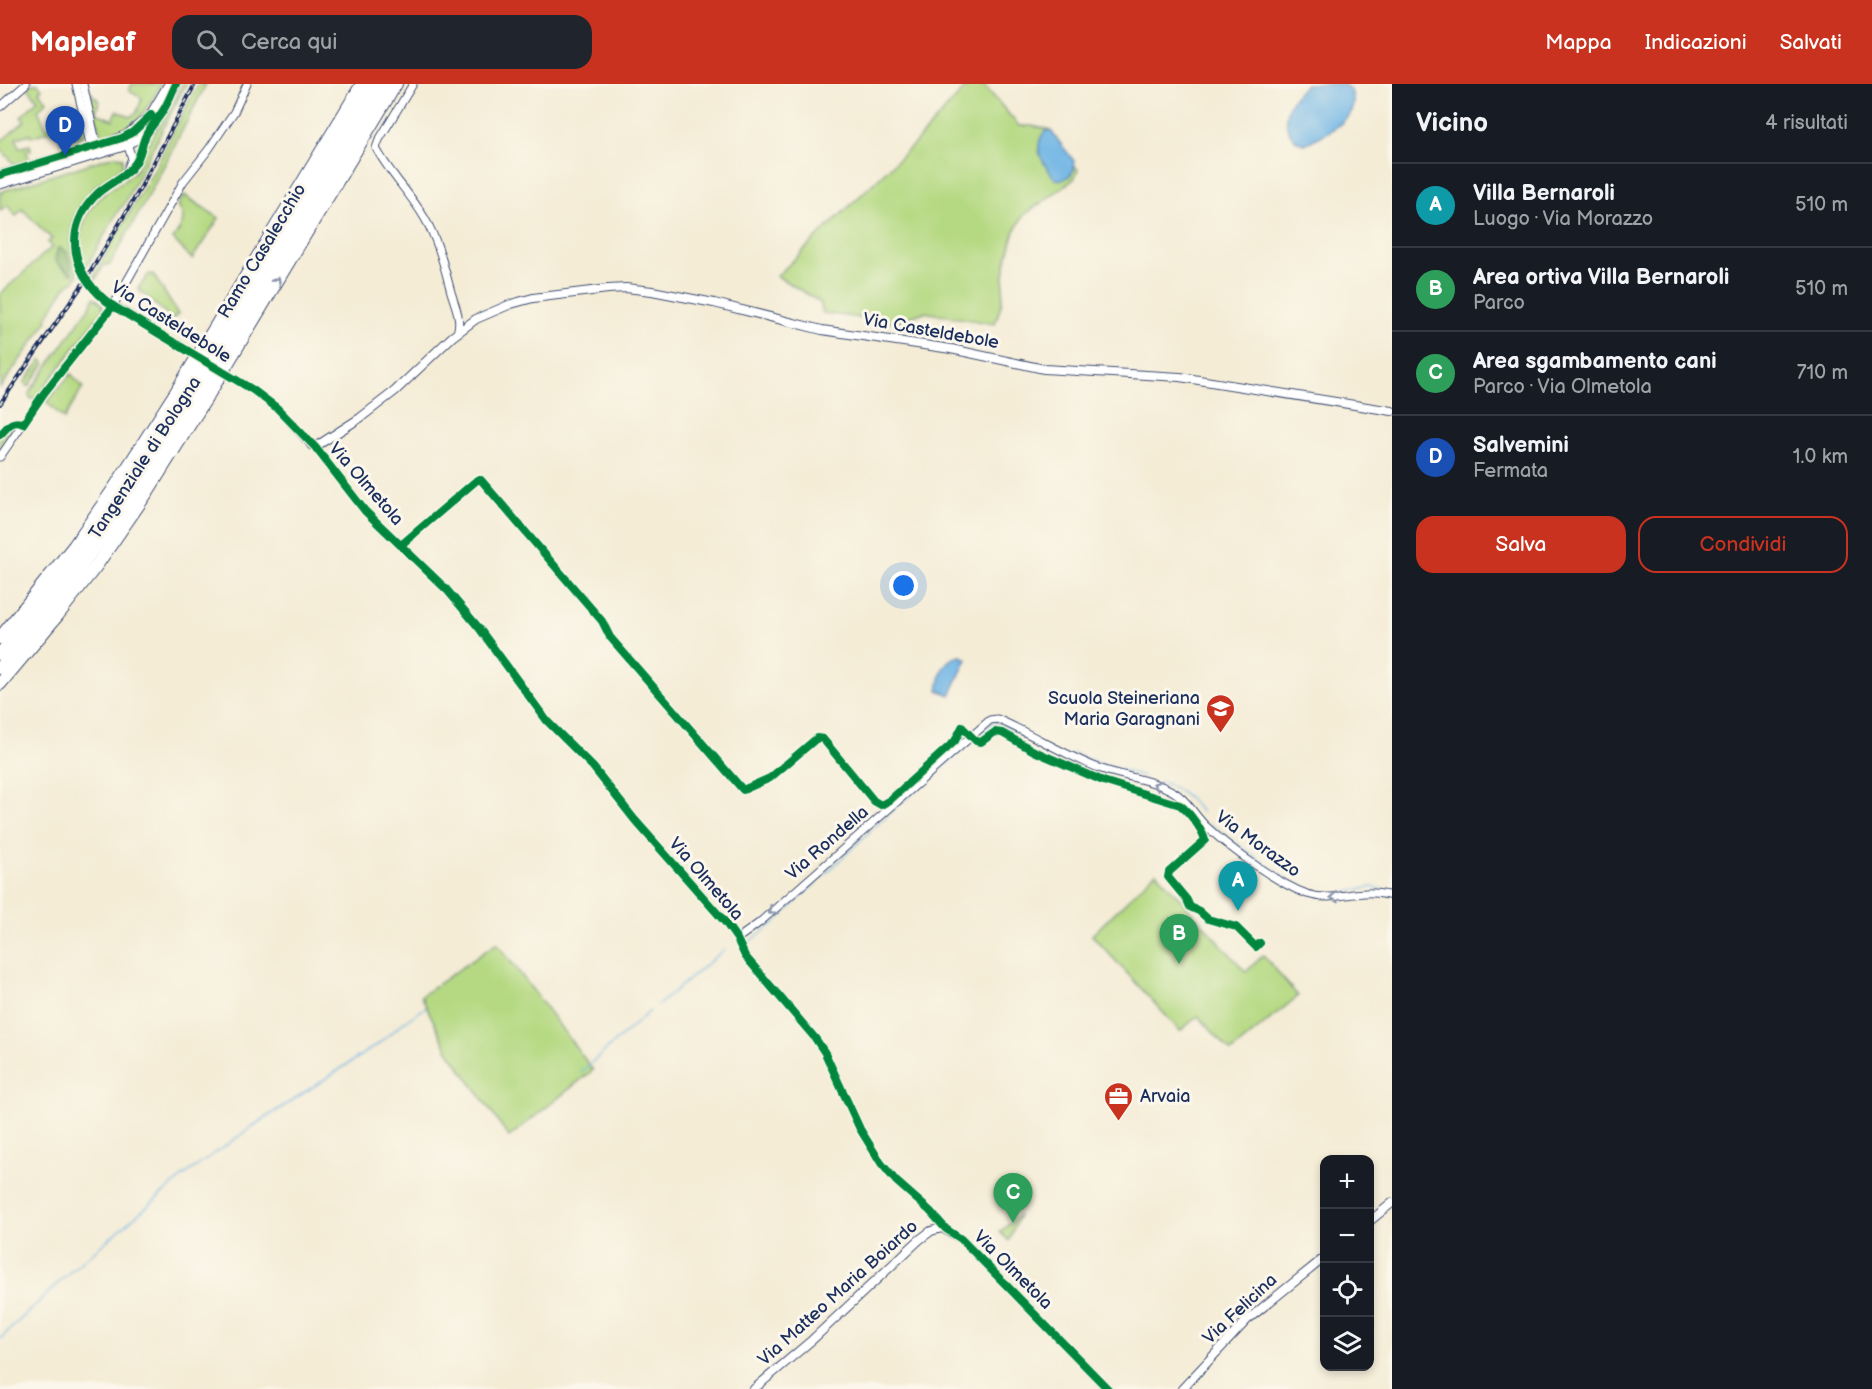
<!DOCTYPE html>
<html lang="it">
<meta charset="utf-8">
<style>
:root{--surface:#171b24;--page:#20242c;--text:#f1f3f6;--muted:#9ea1a6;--line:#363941;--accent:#c8321e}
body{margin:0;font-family:"Balsamiq Sans",sans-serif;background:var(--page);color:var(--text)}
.controls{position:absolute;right:18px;bottom:18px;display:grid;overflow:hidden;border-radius:12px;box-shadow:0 3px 9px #0003}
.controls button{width:54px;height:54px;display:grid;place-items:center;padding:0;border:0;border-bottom:2px solid var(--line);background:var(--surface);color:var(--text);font:30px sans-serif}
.you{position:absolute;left:904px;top:502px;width:21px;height:21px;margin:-15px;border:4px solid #fff;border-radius:50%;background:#1a73e8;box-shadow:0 0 0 9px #1a73e833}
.badge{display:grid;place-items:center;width:39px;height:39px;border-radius:50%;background:var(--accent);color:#fff;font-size:20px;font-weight:700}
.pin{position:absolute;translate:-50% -50px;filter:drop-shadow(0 2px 3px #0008)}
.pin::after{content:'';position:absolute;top:32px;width:21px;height:18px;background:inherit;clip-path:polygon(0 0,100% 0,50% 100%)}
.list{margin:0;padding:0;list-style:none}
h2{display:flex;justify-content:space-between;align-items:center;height:78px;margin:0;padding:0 24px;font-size:26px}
h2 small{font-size:20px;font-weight:400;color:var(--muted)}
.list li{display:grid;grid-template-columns:39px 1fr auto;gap:18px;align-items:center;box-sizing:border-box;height:84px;padding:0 24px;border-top:2px solid var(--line)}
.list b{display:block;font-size:22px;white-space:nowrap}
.list p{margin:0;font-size:20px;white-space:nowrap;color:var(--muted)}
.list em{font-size:20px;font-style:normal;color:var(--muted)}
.actions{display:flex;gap:12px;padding:18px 24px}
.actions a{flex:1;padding:14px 0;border:2px solid var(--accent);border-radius:18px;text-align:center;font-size:21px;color:var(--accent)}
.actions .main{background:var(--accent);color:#fff}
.icon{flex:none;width:33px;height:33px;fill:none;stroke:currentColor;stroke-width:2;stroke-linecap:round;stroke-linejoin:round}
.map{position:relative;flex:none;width:1392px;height:1305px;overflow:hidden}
header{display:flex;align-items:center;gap:36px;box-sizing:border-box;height:84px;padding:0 30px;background:var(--accent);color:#fff}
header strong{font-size:28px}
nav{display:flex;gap:33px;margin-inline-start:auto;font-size:21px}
.search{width:420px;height:54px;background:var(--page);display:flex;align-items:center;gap:15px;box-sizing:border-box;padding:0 21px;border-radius:18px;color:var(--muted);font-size:22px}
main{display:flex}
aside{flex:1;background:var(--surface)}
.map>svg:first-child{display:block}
.green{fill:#b5d982;stroke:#688470;stroke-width:1.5}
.forest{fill:#90b970;stroke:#567467;stroke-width:1.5}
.water{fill:#6db4e4;stroke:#4472a1;stroke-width:1.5}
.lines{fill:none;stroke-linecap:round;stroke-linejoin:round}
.stream{stroke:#6db4e4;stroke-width:1.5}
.minor-casing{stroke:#3c4b70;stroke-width:9}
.tertiary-casing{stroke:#3c4b70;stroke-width:10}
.secondary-casing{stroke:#3c4b70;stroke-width:11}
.motorway-casing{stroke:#3c4b70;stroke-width:14}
.minor{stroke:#fff;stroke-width:7}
.tertiary{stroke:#fff;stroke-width:8}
.secondary{stroke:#fff;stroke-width:9}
.motorway{stroke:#fff;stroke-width:12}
.rail-casing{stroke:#1b2f5e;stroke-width:4}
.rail{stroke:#fbf7ec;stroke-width:1.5;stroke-dasharray:4.5;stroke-linecap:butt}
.minor-bridge-casing{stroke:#3c4b70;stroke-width:9;stroke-linecap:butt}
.minor-bridge{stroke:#fff;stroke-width:7}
.cycleway-casing{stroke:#fbf7ec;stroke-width:11}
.cycleway{stroke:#00873e;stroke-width:8}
.oneway{stroke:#8d97ae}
.labels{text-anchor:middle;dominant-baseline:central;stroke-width:6;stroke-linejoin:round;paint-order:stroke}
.street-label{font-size:18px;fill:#1b2f5e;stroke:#fbf7ec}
.poi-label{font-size:18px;fill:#1b2f5e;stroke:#fbf7ec;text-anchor:end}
</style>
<header>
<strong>Mapleaf</strong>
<div class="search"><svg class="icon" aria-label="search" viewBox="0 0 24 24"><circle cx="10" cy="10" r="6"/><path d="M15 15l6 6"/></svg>Cerca qui</div>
<nav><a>Mappa</a><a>Indicazioni</a><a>Salvati</a></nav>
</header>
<main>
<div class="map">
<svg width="1392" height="1305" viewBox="0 0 1392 1305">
<rect width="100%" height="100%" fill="#fbf7ec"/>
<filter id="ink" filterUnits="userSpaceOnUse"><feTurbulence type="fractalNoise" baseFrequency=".0167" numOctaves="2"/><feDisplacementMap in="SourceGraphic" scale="12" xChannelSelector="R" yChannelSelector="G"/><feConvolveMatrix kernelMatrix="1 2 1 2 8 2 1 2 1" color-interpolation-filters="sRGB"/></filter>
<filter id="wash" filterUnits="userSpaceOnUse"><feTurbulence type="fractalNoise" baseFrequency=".008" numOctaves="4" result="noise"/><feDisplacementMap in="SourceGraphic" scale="24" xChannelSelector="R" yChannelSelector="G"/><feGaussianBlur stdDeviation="1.35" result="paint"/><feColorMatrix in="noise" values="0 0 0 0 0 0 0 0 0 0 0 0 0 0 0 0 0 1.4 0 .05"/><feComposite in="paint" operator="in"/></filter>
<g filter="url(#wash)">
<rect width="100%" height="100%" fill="#f4ecd5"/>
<g class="green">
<polygon points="32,0 38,0 42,5 39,8 47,17 38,26 46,44 64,40 56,47 50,49 49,47 31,53 30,50 16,54 19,64 30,61 31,66 26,67 30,76 15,81 0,64 0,58 25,37 21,33 38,16 28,4"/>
<path d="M87 0 91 9 99 17 96 29 113 36 117 27 130 33 137 28 142 14 129 7 132 0H161C146 30 134 43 102 55Z"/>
<path d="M182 0H186L123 122 120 124 88 180 84 183C75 157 81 130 103 111 113 102 127 97 136 86 141 78 143 69 147 61 154 48 163 37 170 25 175 17 178 8 182 0Z"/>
<polygon points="198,0 206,0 151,107 110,180 104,181 93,199 91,196 153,88"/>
<polygon points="969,0 983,0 1019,42 1032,42 1048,45 1078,86 1074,95 1023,132 1014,149 1005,182 1002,218 995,240 924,228 905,235 891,238 823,229 820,218 777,192 915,59"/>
<polygon points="81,40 84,52 61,59 58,50 65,45"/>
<path d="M114 72H118L123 74V82C114 90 103 96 93 105 69 128 67 161 78 191L74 197C63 201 53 224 46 235L48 237 46 239 0 304V210L52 163 48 158 52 155 22 125 16 132 7 121 0 127V108L3 109V107Z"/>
<path d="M184 111 219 134 192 175 173 155C183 141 187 136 178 121Z"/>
<polygon points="149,190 153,190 178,230 172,235 138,205"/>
<path d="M94 213C99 217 106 221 102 228L35 316 30 314 29 309 91 221Z"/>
<polygon points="41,276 45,279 28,303 24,299"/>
<polygon points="71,290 83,303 64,335 47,318"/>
<polygon points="14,340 18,340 0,367 0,354"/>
<polygon points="1156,788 1246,888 1263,871 1298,912 1231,968 1198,932 1180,947 1092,851"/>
<polygon points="497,859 593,986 509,1053 448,966 421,912"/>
<polygon points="1019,1131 1009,1157 1000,1148"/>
</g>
<path class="forest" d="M58 164H60L67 168 73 190H71C66 183 58 183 55 175Z"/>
<g class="water">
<path d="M1306 0H1343L1351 6C1352 10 1354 17 1353 21 1348 42 1321 51 1305 60 1296 58 1292 54 1288 45 1281 27 1293 12 1306 0Z"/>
<path d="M1045 47H1051L1074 77C1076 87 1071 92 1062 96L1055 95C1043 79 1031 64 1045 47Z"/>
<path d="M961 572 967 575 950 611 938 606C941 589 942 575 961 572Z"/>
</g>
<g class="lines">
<g class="stream">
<polyline points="978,652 992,639 1001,640 1018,649"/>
<polyline points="1073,669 1102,681 1143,692"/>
<path d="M1159 697C1176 703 1190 714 1201 728"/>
<polyline points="1209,740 1292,799 1314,808 1326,810"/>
<polyline points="1346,808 1372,803 1392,808"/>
<polyline points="750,857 772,841 885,733 970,660"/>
<polyline points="658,921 725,865"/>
<polyline points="581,988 650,927"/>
<polyline points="0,1255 73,1185 186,1090 253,1042 377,961 404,938 425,924"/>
</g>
</g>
</g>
<g filter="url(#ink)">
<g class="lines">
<defs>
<g id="minor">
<polyline points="76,0 91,64"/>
<polyline points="83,0 97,62"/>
<path d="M413 0 379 56 376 64C389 89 410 109 424 133 438 156 444 182 451 208 455 222 462 235 457 249"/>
<polyline points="0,23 26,0"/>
<polyline points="126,57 132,74 127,86"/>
<polyline points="78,137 87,121 97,110 133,83 148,47"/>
<polyline points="104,215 180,262"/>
<polyline points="237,296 262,312 277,324 311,361"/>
<polyline points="315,363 365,427 447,506 479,544 547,637 593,683 634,735 725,838 737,855 745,872 815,954 825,969 860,1045 881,1079 896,1097 930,1127 946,1145"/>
<polyline points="0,373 44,309 113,222 183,98 209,65 234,28 247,0"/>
<path d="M737 855 759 839 990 636 997 635C1030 649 1061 669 1096 683 1121 693 1150 694 1174 708 1189 717 1195 733 1208 744 1232 766 1277 799 1307 810 1329 817 1343 810 1365 809 1374 808 1383 810 1392 812"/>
</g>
<g id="tertiary">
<polyline points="311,361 315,363 360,334 395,307 452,253 476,235 511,220 533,214 608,205 626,204 652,207 714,219 822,246 951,265 1044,285 1180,293 1392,327"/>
<polyline points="1370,1137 1392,1119"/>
<polyline points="754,1305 812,1256 919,1156 931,1147 942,1144 961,1155 1108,1305"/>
<polyline points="1182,1305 1247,1236 1324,1174"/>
</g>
<g id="secondary">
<polyline points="0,91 104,60 127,51 150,32 169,0"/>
<polyline points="0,100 127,61 150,45 164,25 176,0"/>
</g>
<g id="motorway">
<polyline points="0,554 74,462 115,403 176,308 362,0"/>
<polyline points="0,570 56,502 139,386 373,0"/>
<polyline points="0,584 67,502 144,395 384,0"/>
<polyline points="0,600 57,532 96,482 146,410 215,300 396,0"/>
</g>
</defs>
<use href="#minor" class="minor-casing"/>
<use href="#tertiary" class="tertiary-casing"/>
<use href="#secondary" class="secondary-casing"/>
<use href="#motorway" class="motorway-casing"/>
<use href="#minor" class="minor"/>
<use href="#tertiary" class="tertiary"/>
<use href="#secondary" class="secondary"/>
<use href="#motorway" class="motorway"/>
<defs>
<g id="rail">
<polyline points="88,192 140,105 195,0"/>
<polyline points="0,320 83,200"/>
</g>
</defs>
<use href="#rail" class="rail-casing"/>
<use href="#rail" class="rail"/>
<defs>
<g id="minor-bridge">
<path d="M78 137C70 168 80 195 104 215"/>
<polyline points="180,262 237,296"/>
</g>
</defs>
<use href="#minor-bridge" class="minor-bridge-casing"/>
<use href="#minor-bridge" class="minor-bridge"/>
<defs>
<g id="cycleway">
<path d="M176 0C172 8 169 17 164 25 159 34 151 42 146 51 141 61 141 73 134 81 125 93 109 99 98 109 60 145 72 194 113 222L253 306 277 324 315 363 365 427 447 506 479 544 547 637 593 683 634 735 725 838 737 855 745 872 815 954 825 969 860 1045 881 1079 896 1097 930 1127 946 1145 961 1155 1108 1305"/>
<polyline points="0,91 122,54 133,48 151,31"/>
<path d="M0 351C7 344 12 334 23 340L44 309 113 222"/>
<path d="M401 461 477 396H481L602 537 610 553 743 706 770 694 817 654 823 655 874 717 881 721 890 716 955 657 962 643 976 657 981 658 995 648 1002 649 1034 667 1103 697 1180 721C1189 728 1202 745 1205 756L1169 788 1168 793 1187 816 1190 823 1199 827 1208 835 1236 843 1256 863 1260 859"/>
</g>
</defs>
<use href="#cycleway" class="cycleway-casing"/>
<use href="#cycleway" class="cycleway"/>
</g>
<defs><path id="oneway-chevron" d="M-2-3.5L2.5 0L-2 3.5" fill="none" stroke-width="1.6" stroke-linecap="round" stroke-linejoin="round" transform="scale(1.5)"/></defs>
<g class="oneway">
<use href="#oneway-chevron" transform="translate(277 197) rotate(-59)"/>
<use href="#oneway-chevron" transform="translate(1157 701) rotate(-160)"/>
<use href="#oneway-chevron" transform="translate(1334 813) rotate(175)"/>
<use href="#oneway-chevron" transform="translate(772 827) rotate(139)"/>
</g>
</g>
<defs>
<symbol id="school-pin" viewBox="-11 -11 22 30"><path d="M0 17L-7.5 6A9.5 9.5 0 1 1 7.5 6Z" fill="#c8321e" stroke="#fbf7ec"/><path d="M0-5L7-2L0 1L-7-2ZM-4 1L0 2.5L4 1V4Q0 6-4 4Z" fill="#fff"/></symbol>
<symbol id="office-pin" viewBox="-11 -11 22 30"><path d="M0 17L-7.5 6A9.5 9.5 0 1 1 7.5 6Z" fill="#c8321e" stroke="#fbf7ec"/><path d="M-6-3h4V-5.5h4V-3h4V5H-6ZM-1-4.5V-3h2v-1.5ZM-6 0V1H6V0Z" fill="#fff"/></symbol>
</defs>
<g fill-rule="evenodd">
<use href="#school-pin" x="1204" y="608" width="33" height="45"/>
<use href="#office-pin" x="1102" y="996" width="33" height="45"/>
</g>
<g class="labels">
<g class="street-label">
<text transform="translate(262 167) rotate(-59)">Ramo Casalecchio</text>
<text transform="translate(171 238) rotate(32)">Via Casteldebole</text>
<text transform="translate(931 247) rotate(10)">Via Casteldebole</text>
<text transform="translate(145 374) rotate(-57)">Tangenziale di Bologna</text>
<text transform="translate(366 400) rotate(49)">Via Olmetola</text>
<text transform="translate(827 759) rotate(-41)">Via Rondella</text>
<text transform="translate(1258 760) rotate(36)">Via Morazzo</text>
<text transform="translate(706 795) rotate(49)">Via Olmetola</text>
<text transform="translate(1013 1186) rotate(45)">Via Olmetola</text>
<text transform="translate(838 1209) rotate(-42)">Via Matteo Maria Boiardo</text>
<text transform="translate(1240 1225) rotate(-43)">Via Felicina</text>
</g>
<g class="poi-label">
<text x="1200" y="614">Scuola Steineriana<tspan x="1200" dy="21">Maria Garagnani</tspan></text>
<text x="1140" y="1012" text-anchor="start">Arvaia</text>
</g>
</g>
</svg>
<div class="controls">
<button>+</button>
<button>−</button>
<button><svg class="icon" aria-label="locate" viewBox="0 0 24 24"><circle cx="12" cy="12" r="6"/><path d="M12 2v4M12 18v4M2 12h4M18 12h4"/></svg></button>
<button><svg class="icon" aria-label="layers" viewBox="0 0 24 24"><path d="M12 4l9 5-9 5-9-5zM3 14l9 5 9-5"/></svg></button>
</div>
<div class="you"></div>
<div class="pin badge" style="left:1238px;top:827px;background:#0f9aa8">A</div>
<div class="pin badge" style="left:1179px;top:880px;background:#2e9e5b">B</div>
<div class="pin badge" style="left:1013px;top:1139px;background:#2e9e5b">C</div>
<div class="pin badge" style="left:65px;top:72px;background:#1a4fb4">D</div>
</div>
<aside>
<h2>Vicino<small>4 risultati</small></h2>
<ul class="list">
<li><span class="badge" style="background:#0f9aa8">A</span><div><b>Villa Bernaroli</b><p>Luogo · Via Morazzo</p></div><em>510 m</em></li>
<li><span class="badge" style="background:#2e9e5b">B</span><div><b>Area ortiva Villa Bernaroli</b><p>Parco</p></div><em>510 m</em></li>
<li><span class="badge" style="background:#2e9e5b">C</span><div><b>Area sgambamento cani</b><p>Parco · Via Olmetola</p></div><em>710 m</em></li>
<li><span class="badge" style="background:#1a4fb4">D</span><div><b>Salvemini</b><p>Fermata</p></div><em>1.0 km</em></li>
</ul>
<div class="actions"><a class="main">Salva</a><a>Condividi</a></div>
</aside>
</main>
